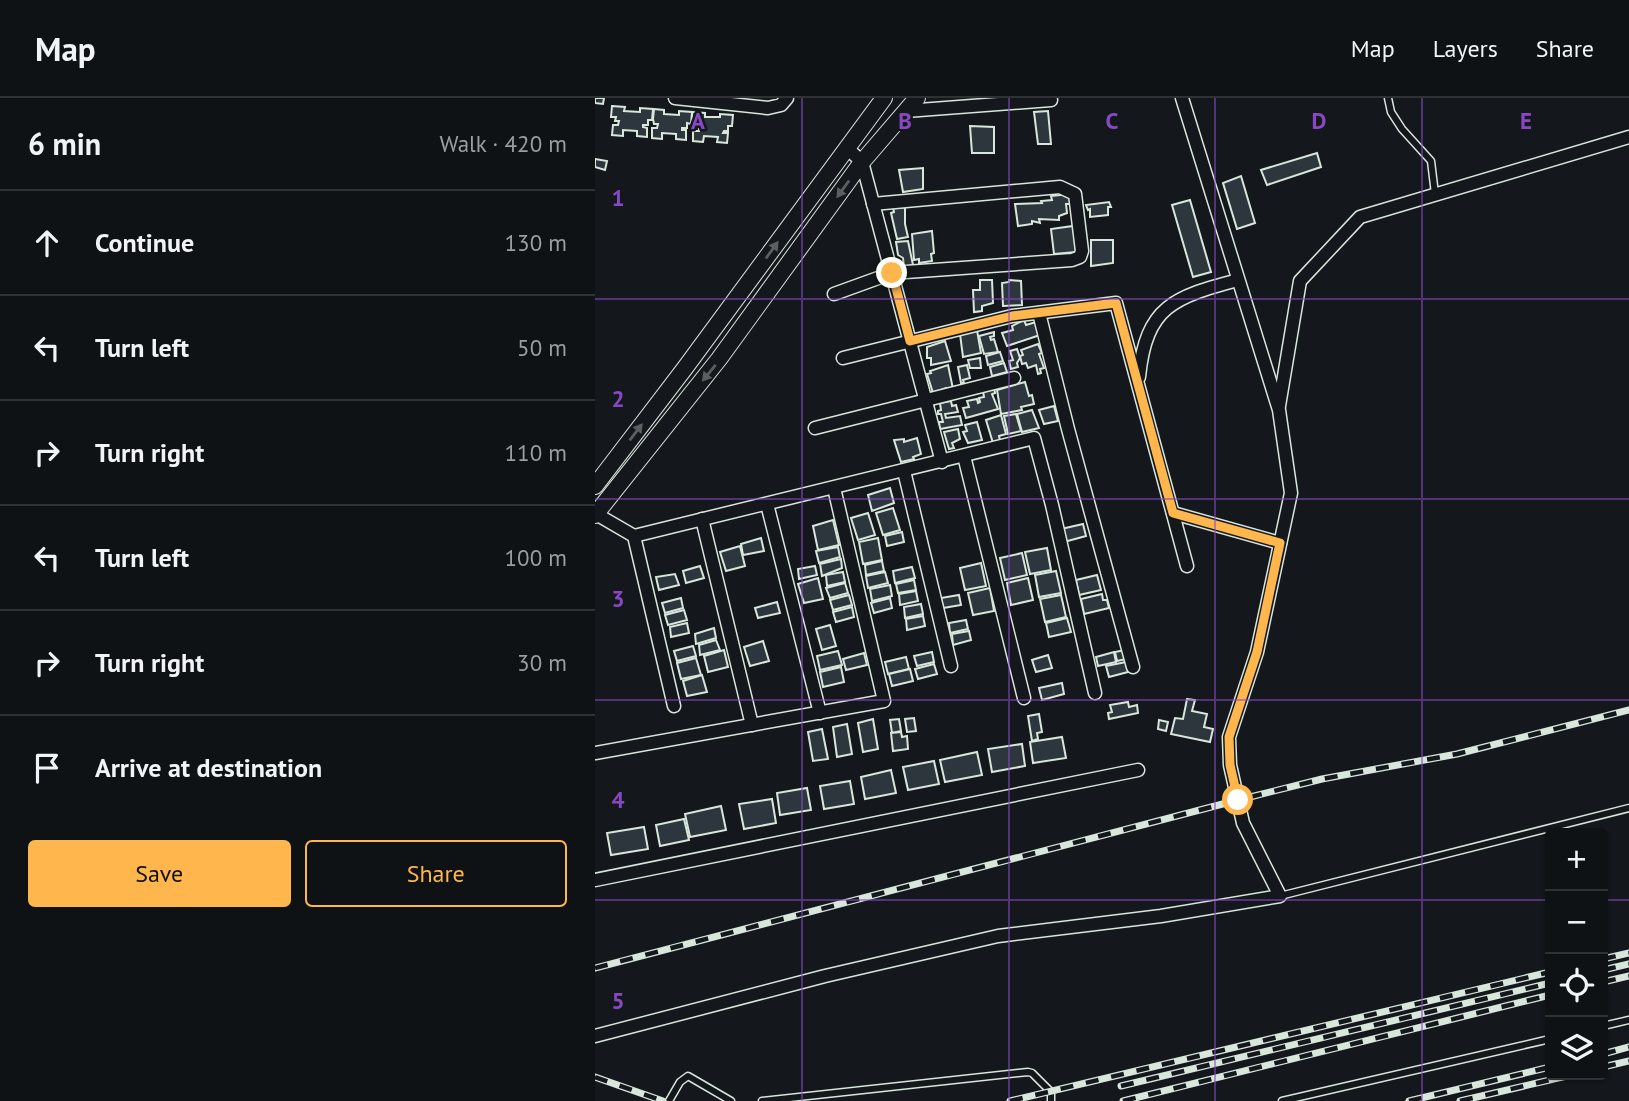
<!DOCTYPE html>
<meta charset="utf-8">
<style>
:root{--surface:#0f1215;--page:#1d2022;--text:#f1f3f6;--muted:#9b9ea0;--line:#2f3234;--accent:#ffb74d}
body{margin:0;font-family:"PT Sans",sans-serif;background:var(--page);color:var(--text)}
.controls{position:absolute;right:21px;bottom:21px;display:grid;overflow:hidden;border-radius:7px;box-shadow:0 2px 5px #0004}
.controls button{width:63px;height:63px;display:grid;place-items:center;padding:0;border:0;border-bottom:2px solid var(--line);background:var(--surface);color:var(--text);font:35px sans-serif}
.stop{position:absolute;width:21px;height:21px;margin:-16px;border:5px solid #ffb74d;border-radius:50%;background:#fff}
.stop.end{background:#ffb74d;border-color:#fff;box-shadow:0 2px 7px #0008}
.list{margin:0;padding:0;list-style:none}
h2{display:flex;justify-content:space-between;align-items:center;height:91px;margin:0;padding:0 28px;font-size:30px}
h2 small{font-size:23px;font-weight:400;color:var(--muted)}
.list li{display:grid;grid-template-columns:46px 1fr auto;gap:21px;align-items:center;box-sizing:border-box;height:105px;padding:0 28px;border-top:2px solid var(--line)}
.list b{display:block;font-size:26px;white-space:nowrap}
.list em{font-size:23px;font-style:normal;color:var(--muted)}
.actions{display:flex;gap:14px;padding:21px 28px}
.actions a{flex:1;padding:16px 0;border:2px solid var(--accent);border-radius:7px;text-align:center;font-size:24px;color:var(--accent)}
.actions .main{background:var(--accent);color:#111}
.icon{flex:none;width:38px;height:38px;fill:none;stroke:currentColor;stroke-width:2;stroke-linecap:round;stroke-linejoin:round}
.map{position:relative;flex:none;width:1034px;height:1003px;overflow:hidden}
header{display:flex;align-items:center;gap:42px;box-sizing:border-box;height:98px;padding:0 35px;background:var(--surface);border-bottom:2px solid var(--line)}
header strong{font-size:33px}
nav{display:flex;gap:38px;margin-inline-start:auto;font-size:24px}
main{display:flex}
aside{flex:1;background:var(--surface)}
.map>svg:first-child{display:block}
.building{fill:#2c363c;stroke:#d8e6dc;stroke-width:2}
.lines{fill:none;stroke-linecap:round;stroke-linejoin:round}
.service-casing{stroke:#d8e6dc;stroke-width:9}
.minor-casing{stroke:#d8e6dc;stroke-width:15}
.tertiary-casing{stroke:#d8e6dc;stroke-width:18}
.service{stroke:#14181c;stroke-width:6}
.minor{stroke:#14181c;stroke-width:12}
.tertiary{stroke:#14181c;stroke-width:16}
.rail-casing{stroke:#d8e6dc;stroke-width:7}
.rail{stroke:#14181c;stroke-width:4.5;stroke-dasharray:13;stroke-linecap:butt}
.oneway{fill:#59605f}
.route{stroke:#ffb74d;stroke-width:9}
.grid{fill:none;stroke:#8948c3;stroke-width:2;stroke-opacity:0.55}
.grid-label{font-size:23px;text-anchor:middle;font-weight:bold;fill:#8948c3;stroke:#14181c;stroke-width:5;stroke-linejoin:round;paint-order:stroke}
</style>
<header>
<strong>Map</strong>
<nav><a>Map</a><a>Layers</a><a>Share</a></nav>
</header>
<main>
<aside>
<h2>6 min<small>Walk · 420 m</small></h2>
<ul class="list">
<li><svg class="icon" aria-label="ahead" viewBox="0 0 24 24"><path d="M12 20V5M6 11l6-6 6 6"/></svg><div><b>Continue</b></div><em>130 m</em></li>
<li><svg class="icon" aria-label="left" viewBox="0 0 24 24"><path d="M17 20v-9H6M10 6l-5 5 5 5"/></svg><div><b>Turn left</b></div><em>50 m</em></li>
<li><svg class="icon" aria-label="right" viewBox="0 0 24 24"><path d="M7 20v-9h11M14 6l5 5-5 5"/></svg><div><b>Turn right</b></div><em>110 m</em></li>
<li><svg class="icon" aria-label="left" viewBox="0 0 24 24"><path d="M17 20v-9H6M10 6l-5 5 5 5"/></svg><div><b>Turn left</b></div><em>100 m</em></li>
<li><svg class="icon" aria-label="right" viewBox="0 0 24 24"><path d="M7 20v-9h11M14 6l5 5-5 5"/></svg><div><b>Turn right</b></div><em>30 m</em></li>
<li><svg class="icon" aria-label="arrive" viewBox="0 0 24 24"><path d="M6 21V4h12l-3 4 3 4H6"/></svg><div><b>Arrive at destination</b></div></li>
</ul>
<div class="actions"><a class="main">Save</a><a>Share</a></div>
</aside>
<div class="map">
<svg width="1034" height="1003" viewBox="0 0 1034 1003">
<rect width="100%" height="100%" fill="#14181c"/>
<g class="building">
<polygon points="0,0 9,0 8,6 0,5"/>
<polygon points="17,8 30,9 29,13 45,14 45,10 58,11 57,22 53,22 53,27 48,27 48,29 52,30 52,39 42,38 42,33 28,32 28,38 17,37 18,27 23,27 24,23 20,23 21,19 16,19"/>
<polygon points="59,11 69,12 69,16 84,17 84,13 97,14 96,26 92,25 92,30 87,30 87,32 91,32 91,42 81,41 81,36 67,35 67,41 57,40 57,30 62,30 63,26 59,26 58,21"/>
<polygon points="453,13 456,46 443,46 439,14"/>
<polygon points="97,14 110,15 110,19 125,19 125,16 138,17 137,28 133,28 133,33 129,33 128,35 133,35 132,45 122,44 123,39 109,38 108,44 98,43 98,33 104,33 104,29 101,29 101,25 97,25"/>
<polygon points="375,28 399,29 399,55 377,55"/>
<polygon points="722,55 726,69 672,87 666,72"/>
<polygon points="0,61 12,63 10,72 0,69"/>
<polygon points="328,70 328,91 308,94 304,72"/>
<polygon points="646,78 660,125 642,131 628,85"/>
<polygon points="475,96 476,106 471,106 472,115 464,118 464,122 444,121 445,125 437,123 437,126 423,128 420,106 447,105 446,103 457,102 456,98"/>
<polygon points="595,102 616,174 598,179 577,107"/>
<polygon points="514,104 516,109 513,109 513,117 495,119 495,111 493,112 491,107"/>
<polygon points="310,109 310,126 313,139 302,141 296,115 299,114 298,110"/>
<polygon points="478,128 481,154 459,156 456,131"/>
<polygon points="337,133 339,155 336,156 337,163 324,165 324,161 319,162 317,136"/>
<polygon points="496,142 518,142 518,165 496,168"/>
<polygon points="313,143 318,167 309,169 308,160 303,157 301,144"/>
<polygon points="385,182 397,182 398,205 387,208 387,213 379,214 378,192 385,192"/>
<polygon points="414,182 426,183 427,207 408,208 407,185 414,184"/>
<polygon points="429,222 431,227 441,224 445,237 412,248 407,235 418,232 417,228"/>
<polygon points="382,232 386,255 368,259 365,236"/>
<polygon points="399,234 399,238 395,239 396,242 399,241 403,254 389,256 384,238"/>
<polygon points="350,243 356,263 336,267 336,260 332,260 332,249"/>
<polygon points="443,246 447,255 444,256 449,270 445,271 446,275 443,276 441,267 433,270 431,265 427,266 425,258 428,257 426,252"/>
<polygon points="422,251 425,260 422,265 423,269 416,271 414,263 418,262 415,253"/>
<polygon points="405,254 408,263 393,267 391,258"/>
<polygon points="385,260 386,270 375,270 373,262"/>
<polygon points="409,265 412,274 397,278 395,269"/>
<polygon points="353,267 358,291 352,292 351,290 338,295 332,276 336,275 335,273"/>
<polygon points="372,267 375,280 368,282 369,285 366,285 363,269"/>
<polygon points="430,284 434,298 437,297 439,306 426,309 427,312 406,316 402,292"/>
<polygon points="399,289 400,295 397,296 403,311 371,320 368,310 374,309 372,303 382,301 383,305 385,304 384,300 389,299 388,293"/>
<polygon points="356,303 357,308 361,307 363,314 350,316 351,320 365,318 367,327 345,331 344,324 348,324 346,316 343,316 343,313 346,312 345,305"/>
<polygon points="459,308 463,323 449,326 444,312"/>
<polygon points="437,312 444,330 427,334 422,316"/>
<polygon points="421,316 426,333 413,336 409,318"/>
<polygon points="406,317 411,336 404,338 405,343 398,345 391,322"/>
<polygon points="382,324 387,342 373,345 368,334 372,333 370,327"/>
<polygon points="363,331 365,341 357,345 359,350 354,351 349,334"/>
<polygon points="322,340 326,356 318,359 319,361 306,364 299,342 309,341 309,344"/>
<polygon points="295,390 299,405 277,413 273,397"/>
<polygon points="298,410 305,432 288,437 281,415"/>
<polygon points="273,415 280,437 263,442 256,420"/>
<polygon points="238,422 244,447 223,452 218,428"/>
<polygon points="488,426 491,438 469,444 466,431"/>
<polygon points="307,434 309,444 292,448 290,438"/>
<polygon points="166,440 169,453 148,457 146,446"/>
<polygon points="283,440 287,462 268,466 264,444"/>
<polygon points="145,448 150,468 131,473 125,454"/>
<polygon points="243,449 245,459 224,465 221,453"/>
<polygon points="452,450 456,472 435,476 430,454"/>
<polygon points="427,455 432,477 410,482 405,460"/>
<polygon points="246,461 247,470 227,478 225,466"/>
<polygon points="287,463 289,473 271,477 270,467"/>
<polygon points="386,465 391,488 370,492 365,470"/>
<polygon points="105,468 109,480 91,485 88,473"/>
<polygon points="220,468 222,477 204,481 203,471"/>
<polygon points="317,469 320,480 300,485 298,473"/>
<polygon points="461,473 466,495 444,499 440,477"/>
<polygon points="248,474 250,484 232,488 231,477"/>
<polygon points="290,474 293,485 273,490 271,478"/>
<polygon points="80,476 84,487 64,492 61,479"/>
<polygon points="502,477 506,492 484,497 481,482"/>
<polygon points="223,480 228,501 209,505 203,486"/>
<polygon points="433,480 438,502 416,507 412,485"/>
<polygon points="319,482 321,492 303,495 301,486"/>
<polygon points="250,485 253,495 235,500 231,490"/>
<polygon points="295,487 297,498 277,503 275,491"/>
<polygon points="395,490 399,513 378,517 373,495"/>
<polygon points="321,493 323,503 305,507 304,496"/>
<polygon points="507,496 508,502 512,502 514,510 489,516 486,501"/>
<polygon points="254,497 257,507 238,512 235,502"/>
<polygon points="364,497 366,507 348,510 346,500"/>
<polygon points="466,497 471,519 450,524 445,501"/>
<polygon points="86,500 88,510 70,515 67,505"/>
<polygon points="295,500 297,510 279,515 276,505"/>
<polygon points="182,504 185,515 163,520 160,510"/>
<polygon points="326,506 328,516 310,520 309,509"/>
<polygon points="257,509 259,519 241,524 238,514"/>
<polygon points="89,512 92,522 73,527 70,517"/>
<polygon points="328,518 330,528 312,532 311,521"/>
<polygon points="472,520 476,534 454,539 451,525"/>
<polygon points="371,522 373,531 355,535 354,525"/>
<polygon points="92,525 94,535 76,539 75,529"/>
<polygon points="235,527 241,548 227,552 221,531"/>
<polygon points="119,530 121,540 101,546 100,536"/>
<polygon points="374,533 376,542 358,547 357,536"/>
<polygon points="121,542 125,552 105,557 104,547"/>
<polygon points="168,543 174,563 155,568 149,549"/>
<polygon points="98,548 101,558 82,563 79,553"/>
<polygon points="129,552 133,569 113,574 109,558"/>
<polygon points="530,552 531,561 522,563 520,554"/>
<polygon points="243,553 247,567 225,572 222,558"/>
<polygon points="337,554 339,564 322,568 319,558"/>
<polygon points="519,554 521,564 503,568 501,559"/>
<polygon points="269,555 272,567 251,572 248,561"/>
<polygon points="453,557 457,570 441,574 437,562"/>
<polygon points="311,559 314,571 293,576 290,564"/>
<polygon points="101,560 106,577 86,581 82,565"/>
<polygon points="531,564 533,574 514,579 511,568"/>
<polygon points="339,566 342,576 323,581 320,571"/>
<polygon points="246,569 249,584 228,589 225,574"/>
<polygon points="315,571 318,583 297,588 294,576"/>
<polygon points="107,577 112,594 92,598 88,583"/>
<polygon points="467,585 469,596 447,602 444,590"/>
<polygon points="592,601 600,602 597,613 612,616 609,629 618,631 615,644 576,636 580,620 588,621"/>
<polygon points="533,604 534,609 542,607 543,615 514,621 513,615 517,614 515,607"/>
<polygon points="444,616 447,634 442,635 443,641 437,643 433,618"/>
<polygon points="319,620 321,633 312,634 310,621"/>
<polygon points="278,621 283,651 268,654 263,625"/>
<polygon points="304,621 306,633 297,635 295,622"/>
<polygon points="564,622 573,624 571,633 563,631"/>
<polygon points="252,626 257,656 242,659 238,629"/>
<polygon points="227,631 233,661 218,663 213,634"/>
<polygon points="306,634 307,639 312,638 313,651 298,653 296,635"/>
<polygon points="467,639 471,660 438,665 435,644"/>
<polygon points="427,646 430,668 397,674 393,651"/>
<polygon points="382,654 387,677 350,684 345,662"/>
<polygon points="339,663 344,686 313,692 308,669"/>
<polygon points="296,672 301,695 270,701 266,679"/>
<polygon points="255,683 259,706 229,711 225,688"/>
<polygon points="212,690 216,712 185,717 182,695"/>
<polygon points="177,701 181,725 149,731 144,706"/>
<polygon points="126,708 131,732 95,739 90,716"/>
<polygon points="89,721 94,742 65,748 61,727"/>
<polygon points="49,729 53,751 16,757 12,735"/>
</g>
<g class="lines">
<defs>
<g id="service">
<polyline points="793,0 796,14 807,31 836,63 840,96"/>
<polyline points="685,798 1034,710"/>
<polyline points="1008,928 1034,922"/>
<polyline points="74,1003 85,984 93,978 136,1003"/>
<polyline points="167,1003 433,974 437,975 456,994 456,1003"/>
<polyline points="687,1003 955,941"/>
</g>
<g id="minor">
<polyline points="80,0 173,10 186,7 192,0"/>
<polyline points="311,13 456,2"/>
<polyline points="252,50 267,64 347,364"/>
<polyline points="239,196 297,175 477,162 485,159 487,153 480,96 465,89 278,106"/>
<polyline points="444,215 473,331 538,569"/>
<polyline points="248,260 417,218 521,205 592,468"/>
<path d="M544 279C551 208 579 199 643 182"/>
<polyline points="684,308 705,183 765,119 1034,39"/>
<polyline points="220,330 419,280"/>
<polyline points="369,358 429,600"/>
<polyline points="309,373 356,568"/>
<polyline points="172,406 225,615"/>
<polyline points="578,415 685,445"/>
<polyline points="1,416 39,438 79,608"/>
<polyline points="107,421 157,627"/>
<polyline points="39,438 439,340 457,407 500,595"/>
<polyline points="0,655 289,603 239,390"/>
<polyline points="0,782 543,672"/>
<polyline points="0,938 230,878 403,838 566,818 685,798 648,725 635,667 634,639 662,554 696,395 684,312 587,0"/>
</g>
<g id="tertiary">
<polyline points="0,388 90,270 289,0"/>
<polyline points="0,417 124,261 267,64 322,0"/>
</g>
</defs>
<use href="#service" class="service-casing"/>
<use href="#minor" class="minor-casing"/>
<use href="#tertiary" class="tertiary-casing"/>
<use href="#service" class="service"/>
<use href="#minor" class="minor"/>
<use href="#tertiary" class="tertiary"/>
<defs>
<g id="rail">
<polyline points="1008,861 1034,855"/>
<polyline points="0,870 643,702 727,681 862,656 1034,612"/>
<polyline points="1008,872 1034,866"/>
<polyline points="1008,884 1034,878"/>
<polyline points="1008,956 1034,949"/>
<polyline points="1008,969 1034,963"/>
<polyline points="0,979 68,1003"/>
<polyline points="526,988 955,885"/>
<polyline points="415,1003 955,874"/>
<polyline points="528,1003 955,897"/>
<polyline points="814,1003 955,969"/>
<polyline points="865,1003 976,977"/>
</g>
</defs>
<use href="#rail" class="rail-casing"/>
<use href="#rail" class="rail"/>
</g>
<defs><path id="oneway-solid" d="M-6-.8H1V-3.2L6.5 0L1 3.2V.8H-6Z" transform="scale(1.75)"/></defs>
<g class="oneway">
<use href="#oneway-solid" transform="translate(248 91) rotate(126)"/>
<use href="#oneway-solid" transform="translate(177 152) rotate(-54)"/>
<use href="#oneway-solid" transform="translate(114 275) rotate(129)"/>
<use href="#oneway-solid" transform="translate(41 334) rotate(-53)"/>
</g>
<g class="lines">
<polyline class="route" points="297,175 315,243 417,218 521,205 578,415 685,445 662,554 634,639 635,667 643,702"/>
</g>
<path class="grid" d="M207 0V1003M414 0V1003M620 0V1003M827 0V1003M0 201H1034M0 401H1034M0 602H1034M0 802H955M1008 802H1034"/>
<g class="grid-label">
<text x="103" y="31">A</text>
<text x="310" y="31">B</text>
<text x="517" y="31">C</text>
<text x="724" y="31">D</text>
<text x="931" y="31">E</text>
<text x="23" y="108">1</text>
<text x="23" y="309">2</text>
<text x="23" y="509">3</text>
<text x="23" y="710">4</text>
<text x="23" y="911">5</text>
</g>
</svg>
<div class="controls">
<button>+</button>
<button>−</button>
<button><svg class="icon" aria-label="locate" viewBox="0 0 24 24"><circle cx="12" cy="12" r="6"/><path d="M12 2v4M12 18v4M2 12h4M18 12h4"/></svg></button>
<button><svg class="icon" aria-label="layers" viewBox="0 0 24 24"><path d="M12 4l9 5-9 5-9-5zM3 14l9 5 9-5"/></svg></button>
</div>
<div class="stop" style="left:643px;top:702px"></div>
<div class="stop end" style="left:297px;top:175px"></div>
</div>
</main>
